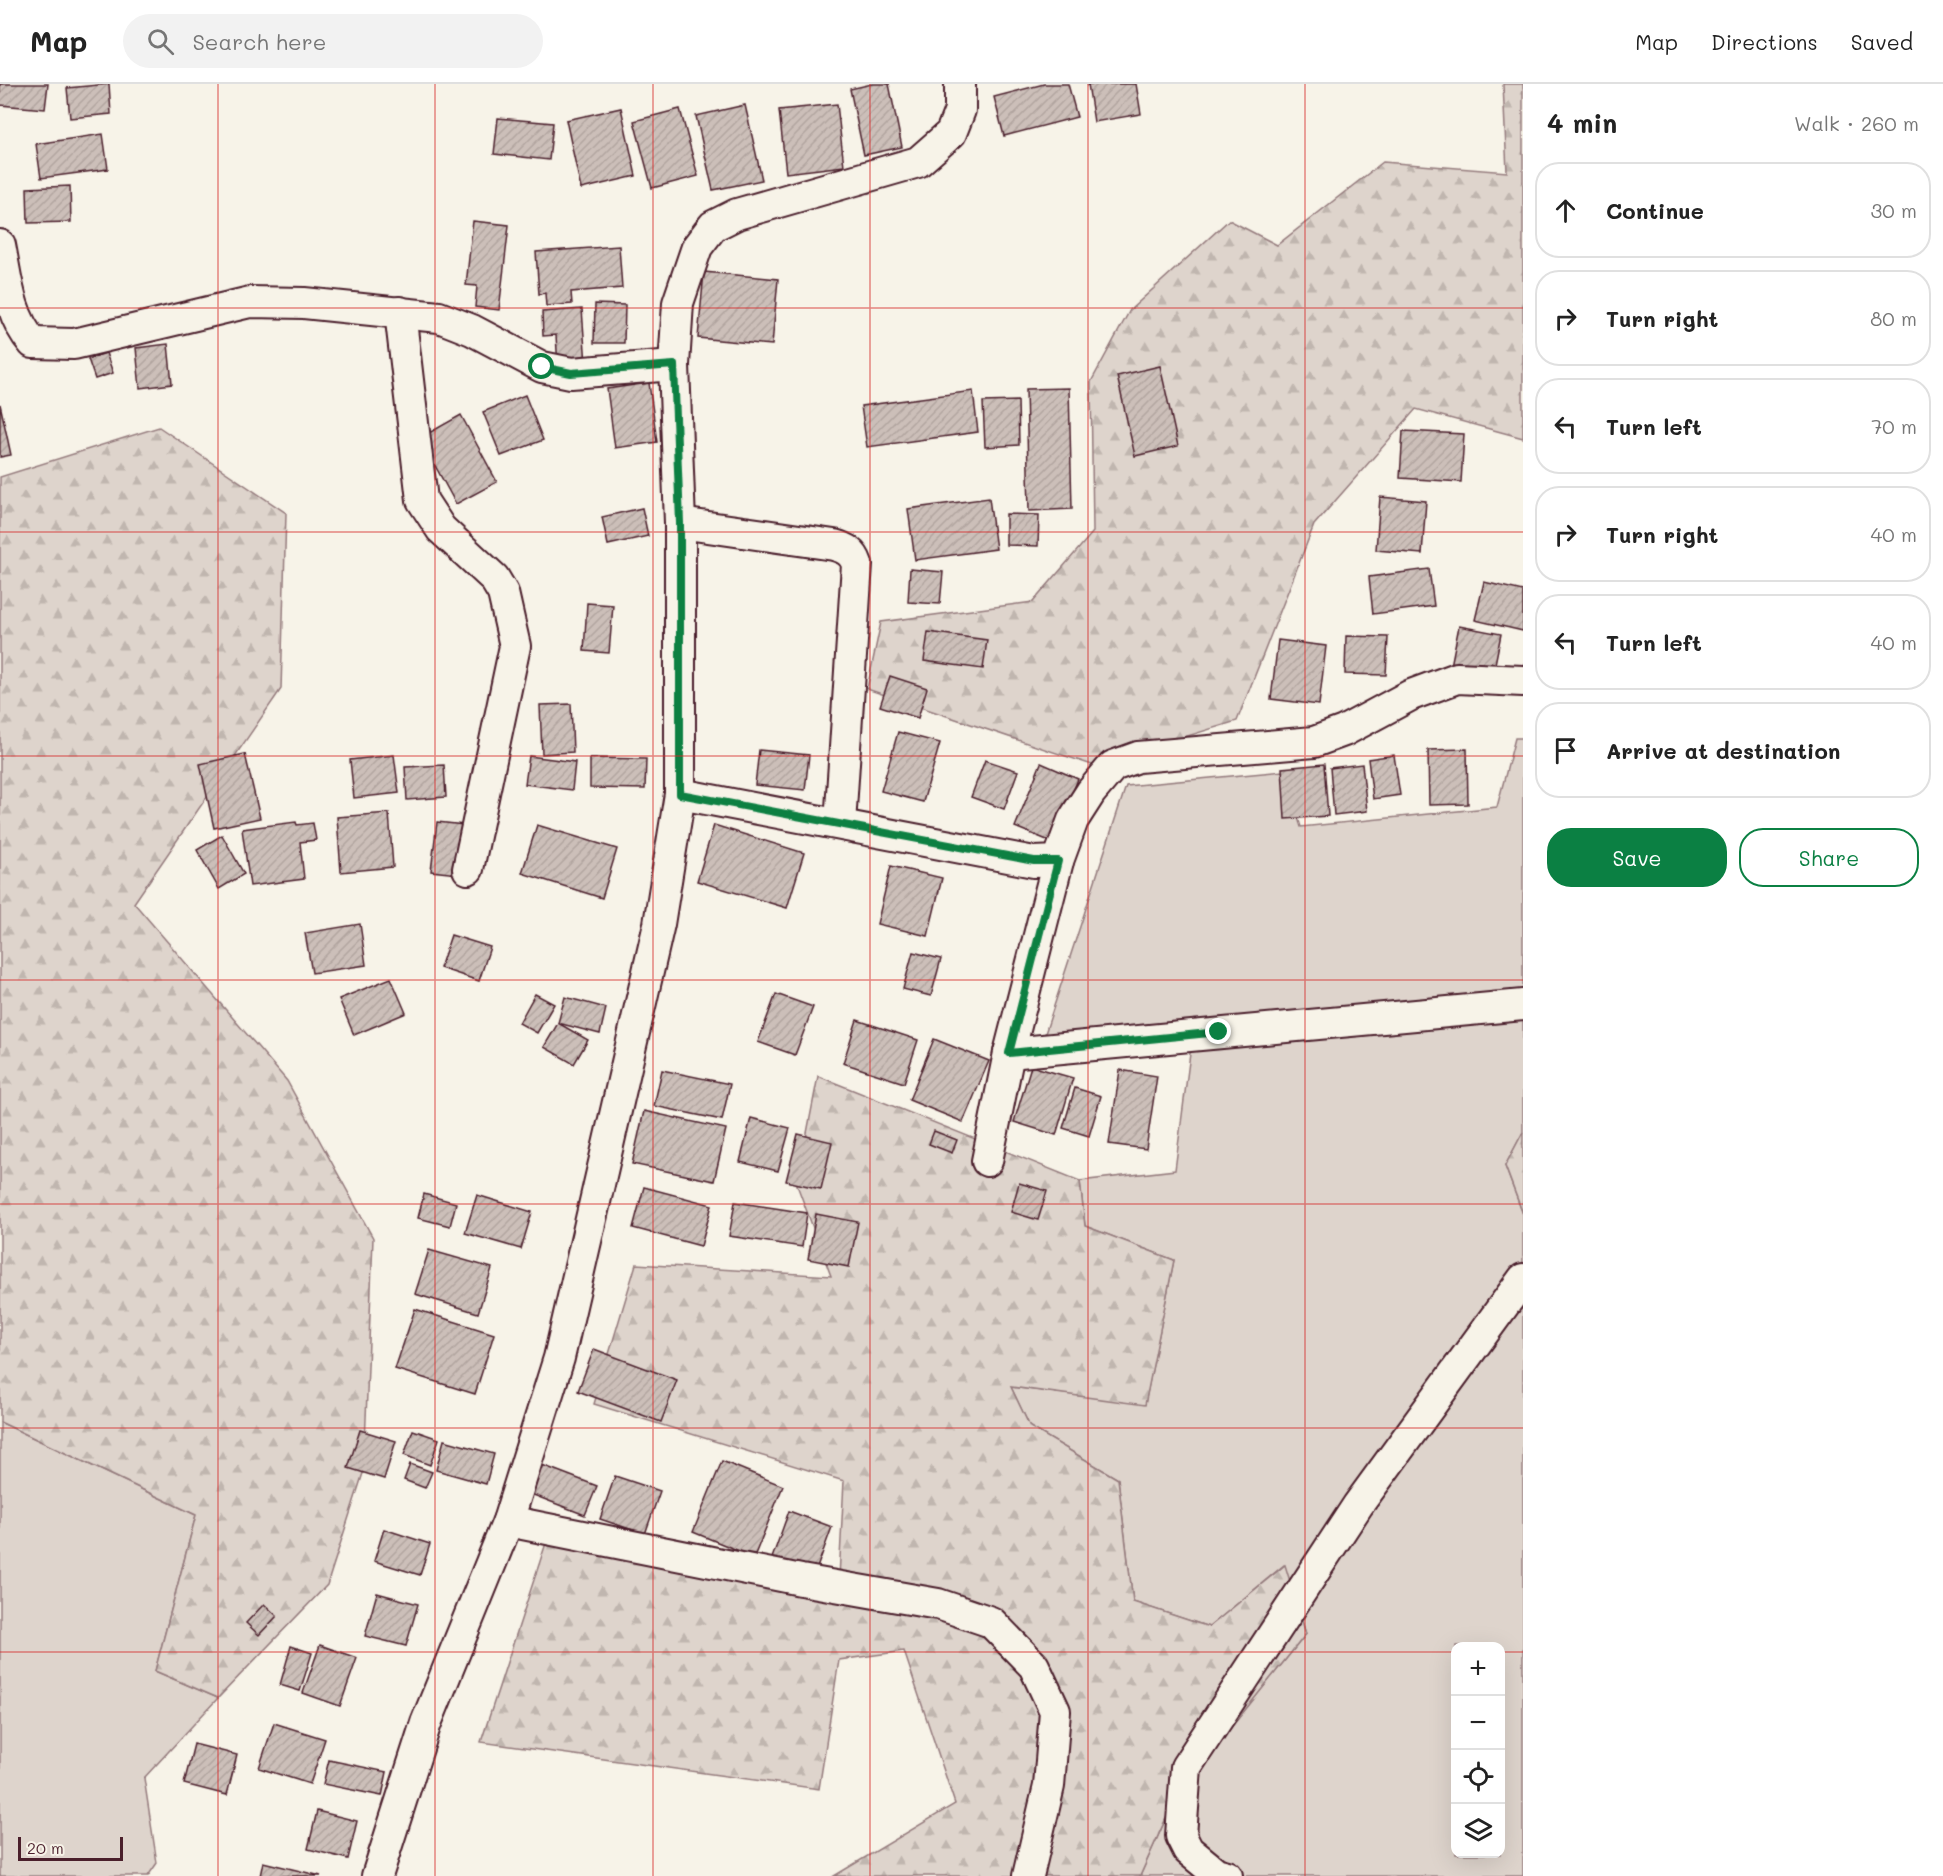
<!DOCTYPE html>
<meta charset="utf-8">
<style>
:root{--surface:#fff;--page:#f2f2f2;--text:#222;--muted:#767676;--line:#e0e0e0;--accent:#0b8043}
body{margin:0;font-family:Mali,sans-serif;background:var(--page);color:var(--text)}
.controls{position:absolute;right:18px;bottom:18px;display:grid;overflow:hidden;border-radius:12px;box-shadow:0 6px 24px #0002}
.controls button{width:54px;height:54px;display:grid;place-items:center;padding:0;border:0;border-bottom:2px solid var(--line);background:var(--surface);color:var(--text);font:30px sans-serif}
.scale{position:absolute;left:18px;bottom:15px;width:105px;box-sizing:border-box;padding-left:6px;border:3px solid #4a1f2b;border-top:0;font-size:16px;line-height:21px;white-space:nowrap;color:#4a1f2b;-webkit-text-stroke:4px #f7f3e8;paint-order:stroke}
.stop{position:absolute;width:18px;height:18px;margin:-14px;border:4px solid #0b8043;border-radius:50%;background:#fff}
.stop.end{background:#0b8043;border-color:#fff;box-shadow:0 2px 6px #0008}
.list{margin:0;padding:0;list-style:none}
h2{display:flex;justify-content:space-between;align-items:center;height:78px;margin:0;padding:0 24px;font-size:26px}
h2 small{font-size:20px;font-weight:400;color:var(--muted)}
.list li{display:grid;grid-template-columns:39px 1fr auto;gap:18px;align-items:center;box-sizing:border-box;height:96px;margin:0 12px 12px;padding:0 12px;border:2px solid var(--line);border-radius:24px}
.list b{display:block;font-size:22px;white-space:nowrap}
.list em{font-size:20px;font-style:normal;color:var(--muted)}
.actions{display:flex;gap:12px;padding:18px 24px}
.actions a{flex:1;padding:14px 0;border:2px solid var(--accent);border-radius:24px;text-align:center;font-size:21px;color:var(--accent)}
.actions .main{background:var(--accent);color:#fff}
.icon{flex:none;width:33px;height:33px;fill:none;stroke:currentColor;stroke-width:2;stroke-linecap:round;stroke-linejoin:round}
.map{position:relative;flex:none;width:1523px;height:1792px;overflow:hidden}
header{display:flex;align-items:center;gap:36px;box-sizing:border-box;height:84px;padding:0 30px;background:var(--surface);border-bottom:2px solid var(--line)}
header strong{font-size:28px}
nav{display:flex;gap:33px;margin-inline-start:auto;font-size:21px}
.search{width:420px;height:54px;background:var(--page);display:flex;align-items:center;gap:15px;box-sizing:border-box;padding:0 21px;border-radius:33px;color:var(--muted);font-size:22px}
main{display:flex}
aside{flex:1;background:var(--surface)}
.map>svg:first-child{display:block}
.grass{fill:#ded4cc;stroke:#947a7c;stroke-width:1.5;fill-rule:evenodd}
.forest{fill:url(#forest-firs);stroke:#947a7c;stroke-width:1.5}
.building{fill:url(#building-hatch);stroke:#4a1f2b;stroke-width:1.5}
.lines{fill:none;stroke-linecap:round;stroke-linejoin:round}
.minor-casing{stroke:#4a1f2b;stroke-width:34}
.minor{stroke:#f7f3e8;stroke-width:30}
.route{stroke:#0b8043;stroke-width:8}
.grid{fill:none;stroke:#d62828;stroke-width:1.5;stroke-opacity:0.55}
</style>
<header>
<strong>Map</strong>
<div class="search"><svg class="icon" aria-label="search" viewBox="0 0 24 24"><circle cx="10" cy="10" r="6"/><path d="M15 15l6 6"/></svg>Search here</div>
<nav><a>Map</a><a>Directions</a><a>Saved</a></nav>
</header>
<main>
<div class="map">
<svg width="1523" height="1792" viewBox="0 0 1523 1792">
<defs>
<pattern id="forest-firs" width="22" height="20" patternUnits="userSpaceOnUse" patternTransform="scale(1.5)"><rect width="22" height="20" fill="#ded4cc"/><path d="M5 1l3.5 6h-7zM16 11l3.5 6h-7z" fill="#c0b6af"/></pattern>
<pattern id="building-hatch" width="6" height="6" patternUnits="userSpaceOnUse" patternTransform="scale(1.5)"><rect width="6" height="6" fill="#ccbfb9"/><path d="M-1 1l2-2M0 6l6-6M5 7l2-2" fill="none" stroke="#b1a49f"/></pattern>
</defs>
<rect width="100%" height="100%" fill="#f7f3e8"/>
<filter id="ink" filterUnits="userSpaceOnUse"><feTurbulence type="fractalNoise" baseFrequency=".0167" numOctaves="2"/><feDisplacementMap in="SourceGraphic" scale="12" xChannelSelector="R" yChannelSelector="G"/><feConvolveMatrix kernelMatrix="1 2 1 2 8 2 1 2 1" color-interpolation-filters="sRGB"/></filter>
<g filter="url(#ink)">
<g class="grass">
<path d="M1515 654H1523V1048L1505 1082 1523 1130V1792H1140L1176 1712 1306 1550 1284 1481 1209 1543 1133 1518 1118 1395 1030 1343 1011 1303 1145 1320 1174 1176 1085 1142 1080 1097 1175 1086 1192 954 1038 971 1126 702 1283 687 1301 743 1497 723ZM1456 1562H1500V1770H1456Z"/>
<polygon points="0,1338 196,1431 155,1587 218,1614 144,1694 157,1779 148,1792 0,1792"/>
</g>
<g class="forest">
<polygon points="1503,0 1523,0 1523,354 1416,325 1314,441 1237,637 1092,681 867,605 881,538 1033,518 1093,448 1091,298 1130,226 1229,136 1277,161 1383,78 1507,88"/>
<polygon points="159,343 286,429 281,605 134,819 287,997 373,1154 364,1386 327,1501 218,1614 155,1587 196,1431 0,1338 0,393"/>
<polygon points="818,992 1080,1097 1085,1142 1174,1176 1145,1321 1011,1303 1030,1343 1118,1395 1133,1518 1209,1543 1285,1481 1306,1550 1176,1712 1140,1792 834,1792 955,1720 904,1567 839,1576 819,1705 481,1658 546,1459 838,1513 844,1397 594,1320 636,1180 831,1192 797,1101"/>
<polygon points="1523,1048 1523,1130 1505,1082"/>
</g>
<g class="building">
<polygon points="0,0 48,0 45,25 0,21"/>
<polygon points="109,0 111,30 70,34 67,4"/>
<polygon points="872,0 889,0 902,63 864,71 850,5"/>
<polygon points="1044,0 1068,0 1077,33 1004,52 994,13"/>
<polygon points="1088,0 1136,0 1141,30 1094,38"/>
<polygon points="837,20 844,82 786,89 779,26"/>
<polygon points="745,21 762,96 713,106 696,32"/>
<polygon points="621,24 636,92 581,105 566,36"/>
<polygon points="680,25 698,92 652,104 634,37"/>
<polygon points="498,34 553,39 549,76 494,70"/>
<polygon points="103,50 108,85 41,94 36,60"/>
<polygon points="70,102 71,138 28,139 27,104"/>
<polygon points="473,137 509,141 499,226 475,223 477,202 466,201"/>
<polygon points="619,162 622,204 571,208 572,220 546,222 545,209 539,210 536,168"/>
<polygon points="704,188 778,195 772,261 698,254"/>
<polygon points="595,220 625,221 624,259 594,259"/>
<polygon points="582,225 586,280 558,283 556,251 543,252 542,228"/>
<polygon points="168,260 172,300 140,304 136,264"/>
<polygon points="106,269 113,289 95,295 88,275"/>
<polygon points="1160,282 1178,362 1135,372 1117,292"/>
<polygon points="649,299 657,358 615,364 607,305"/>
<polygon points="1069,304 1072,425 1029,427 1026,305"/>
<polygon points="973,307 978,348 867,363 861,322"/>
<polygon points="525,311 543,356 501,372 483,328"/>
<polygon points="1018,317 1019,361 985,363 983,318"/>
<polygon points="0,320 11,371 0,373"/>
<polygon points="461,331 497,398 456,420 420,354"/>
<polygon points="1403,347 1464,350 1461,398 1400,394"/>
<polygon points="1380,413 1426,417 1422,470 1376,466"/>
<polygon points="989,414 996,465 915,476 908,425"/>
<polygon points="642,424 648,452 608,461 602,433"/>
<polygon points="1006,430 1039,431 1038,462 1006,461"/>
<polygon points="910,485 943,488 940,520 908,518"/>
<polygon points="1429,485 1434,522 1373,530 1369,493"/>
<polygon points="1484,498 1523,507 1523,547 1475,536"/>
<polygon points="587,519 613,521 609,569 584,567"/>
<polygon points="1459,542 1501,550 1493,590 1451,582"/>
<polygon points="928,548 987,556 983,585 924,577"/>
<polygon points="1346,552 1388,553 1386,591 1345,590"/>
<polygon points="1278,556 1326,562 1319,621 1271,615"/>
<polygon points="890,592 927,604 918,634 880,622"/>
<polygon points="571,620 573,668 542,670 540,621"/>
<polygon points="898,648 940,659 923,718 881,707"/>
<polygon points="1467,665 1468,720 1429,721 1428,666"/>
<polygon points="759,666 809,671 805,706 755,701"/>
<polygon points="245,670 260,734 214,744 200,680"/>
<polygon points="394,671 399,709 354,714 350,676"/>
<polygon points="1394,671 1400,711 1373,715 1368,675"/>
<polygon points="529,672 575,678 572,706 525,700"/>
<polygon points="590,674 646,675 645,705 590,704"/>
<polygon points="985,676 1018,687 1004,725 971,713"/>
<polygon points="1041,679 1078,695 1052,758 1015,743"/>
<polygon points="1324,680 1328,732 1285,735 1282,684"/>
<polygon points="1362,680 1367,727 1334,731 1330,684"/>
<polygon points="444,681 446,713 407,716 405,683"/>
<polygon points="389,729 393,783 341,788 337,733"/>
<polygon points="296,738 297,741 313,739 316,756 300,758 304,795 250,802 242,745"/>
<polygon points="437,738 464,741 458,790 431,787"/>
<polygon points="537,741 617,765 602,814 522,789"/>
<polygon points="714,741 804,769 787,824 697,797"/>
<polygon points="222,751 244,790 219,805 197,766"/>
<polygon points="891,782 942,794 928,852 877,840"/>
<polygon points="360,840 366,881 312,889 305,849"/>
<polygon points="451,851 490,863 479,897 440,884"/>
<polygon points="913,868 941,875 931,912 903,905"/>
<polygon points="391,894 406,929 354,951 339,915"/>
<polygon points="535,910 554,920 537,949 519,939"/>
<polygon points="776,910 813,923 795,971 758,958"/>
<polygon points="565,913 606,924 600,950 558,939"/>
<polygon points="857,936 918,956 904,999 843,979"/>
<polygon points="558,939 588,956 574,980 544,963"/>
<polygon points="934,955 989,977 963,1038 909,1016"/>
<polygon points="1031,982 1073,994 1056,1051 1014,1038"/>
<polygon points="662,986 730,1000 722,1036 654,1022"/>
<polygon points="1120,986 1157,992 1146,1065 1109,1060"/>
<polygon points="1075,1004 1101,1012 1089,1052 1063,1044"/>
<polygon points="644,1027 726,1045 714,1097 632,1080"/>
<polygon points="751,1034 790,1044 778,1087 740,1078"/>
<polygon points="934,1047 957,1056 952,1069 929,1060"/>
<polygon points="798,1050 832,1058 821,1105 786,1097"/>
<polygon points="1019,1099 1047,1107 1038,1136 1011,1128"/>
<polygon points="644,1103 712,1121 701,1162 633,1144"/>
<polygon points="424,1110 456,1119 450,1142 418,1134"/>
<polygon points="477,1111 532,1128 521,1165 465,1149"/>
<polygon points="735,1118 807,1129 802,1163 729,1152"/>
<polygon points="816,1130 858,1138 849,1183 808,1175"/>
<polygon points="429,1166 492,1184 478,1229 415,1210"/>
<polygon points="415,1225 494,1250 475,1310 395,1285"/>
<polygon points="594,1265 677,1296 661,1338 578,1307"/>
<polygon points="360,1346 396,1357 384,1395 348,1384"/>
<polygon points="413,1346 439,1355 430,1381 404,1371"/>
<polygon points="444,1356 494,1370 486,1400 436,1386"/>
<polygon points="722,1377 783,1402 754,1473 693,1448"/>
<polygon points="410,1380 432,1388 425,1404 404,1396"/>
<polygon points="542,1381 597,1402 585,1431 531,1410"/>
<polygon points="615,1392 660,1407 645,1450 600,1435"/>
<polygon points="789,1427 832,1443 814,1492 771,1477"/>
<polygon points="384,1445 430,1460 420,1491 374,1477"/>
<polygon points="377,1509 418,1520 406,1562 365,1552"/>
<polygon points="264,1520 277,1532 259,1551 246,1539"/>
<polygon points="320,1561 357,1574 340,1622 303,1609"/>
<polygon points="291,1562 312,1569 300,1607 280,1601"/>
<polygon points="274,1639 325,1655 310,1700 259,1684"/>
<polygon points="194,1660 237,1671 227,1711 184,1700"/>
<polygon points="329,1676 387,1688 382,1712 323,1700"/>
<polygon points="317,1727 357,1737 348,1775 308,1765"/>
<polygon points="263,1778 321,1792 260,1792"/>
</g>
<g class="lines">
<defs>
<g id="minor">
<path d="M0 161C7 196 9 231 33 259L74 260 250 218 304 219 439 233 472 246 542 283 571 289 674 281"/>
<polyline points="400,228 422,416 441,445 494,494 503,509 515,562 468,785"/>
<path d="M680 439 834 461C845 464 853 468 857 480L840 740"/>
<polyline points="680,710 1034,778 1058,777 1073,736 1091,708 1113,682 1138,673 1314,658 1344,647 1411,611 1457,594 1523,597"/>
<polyline points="1009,969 1523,921"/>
<polyline points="987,1077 1009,969 1058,777"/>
<polyline points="508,1437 801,1496 938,1520 991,1538 1034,1582 1055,1627 1049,1702 1028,1792"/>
<polyline points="377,1792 426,1639 508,1437 559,1274 659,840 680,710 680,439 674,281 678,219 697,163 713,142 737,130 918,78 951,49 960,26 960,0"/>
<polyline points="1227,1792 1216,1789 1188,1766 1181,1752 1186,1683 1358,1421 1523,1195"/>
</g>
</defs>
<use href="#minor" class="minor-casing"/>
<use href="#minor" class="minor"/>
</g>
</g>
<g class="lines" filter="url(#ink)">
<polyline class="route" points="542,283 571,289 674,281 680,439 680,710 1034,777 1058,777 1009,969 1219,948"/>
</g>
<path class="grid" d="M218 0V1792M435 0V1792M653 0V1792M870 0V1792M1088 0V1792M1305 0V1792M0 224H1523M0 448H1523M0 672H1523M0 896H1523M0 1120H1523M0 1344H1523M0 1568H1456M1500 1568H1523"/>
</svg>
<div class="controls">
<button>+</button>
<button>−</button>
<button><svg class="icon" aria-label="locate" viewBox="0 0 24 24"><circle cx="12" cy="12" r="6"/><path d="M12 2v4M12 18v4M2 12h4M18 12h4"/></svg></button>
<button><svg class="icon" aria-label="layers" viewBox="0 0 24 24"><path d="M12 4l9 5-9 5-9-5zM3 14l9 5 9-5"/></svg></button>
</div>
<div class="scale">20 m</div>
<div class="stop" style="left:542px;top:283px"></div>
<div class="stop end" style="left:1219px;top:948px"></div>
</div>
<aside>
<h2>4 min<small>Walk · 260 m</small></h2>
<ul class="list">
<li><svg class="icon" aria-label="ahead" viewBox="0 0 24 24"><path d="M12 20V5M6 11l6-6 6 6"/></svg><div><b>Continue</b></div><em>30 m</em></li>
<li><svg class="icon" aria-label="right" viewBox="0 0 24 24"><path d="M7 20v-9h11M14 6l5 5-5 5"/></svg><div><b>Turn right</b></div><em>80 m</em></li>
<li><svg class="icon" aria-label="left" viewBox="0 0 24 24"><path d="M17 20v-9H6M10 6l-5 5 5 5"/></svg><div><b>Turn left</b></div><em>70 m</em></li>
<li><svg class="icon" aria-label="right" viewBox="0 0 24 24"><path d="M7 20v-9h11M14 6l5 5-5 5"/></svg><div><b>Turn right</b></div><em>40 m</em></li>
<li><svg class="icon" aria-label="left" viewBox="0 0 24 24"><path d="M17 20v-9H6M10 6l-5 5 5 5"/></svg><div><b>Turn left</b></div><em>40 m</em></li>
<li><svg class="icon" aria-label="arrive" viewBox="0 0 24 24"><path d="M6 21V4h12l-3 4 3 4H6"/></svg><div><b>Arrive at destination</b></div></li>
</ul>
<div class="actions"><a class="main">Save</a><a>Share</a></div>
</aside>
</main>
